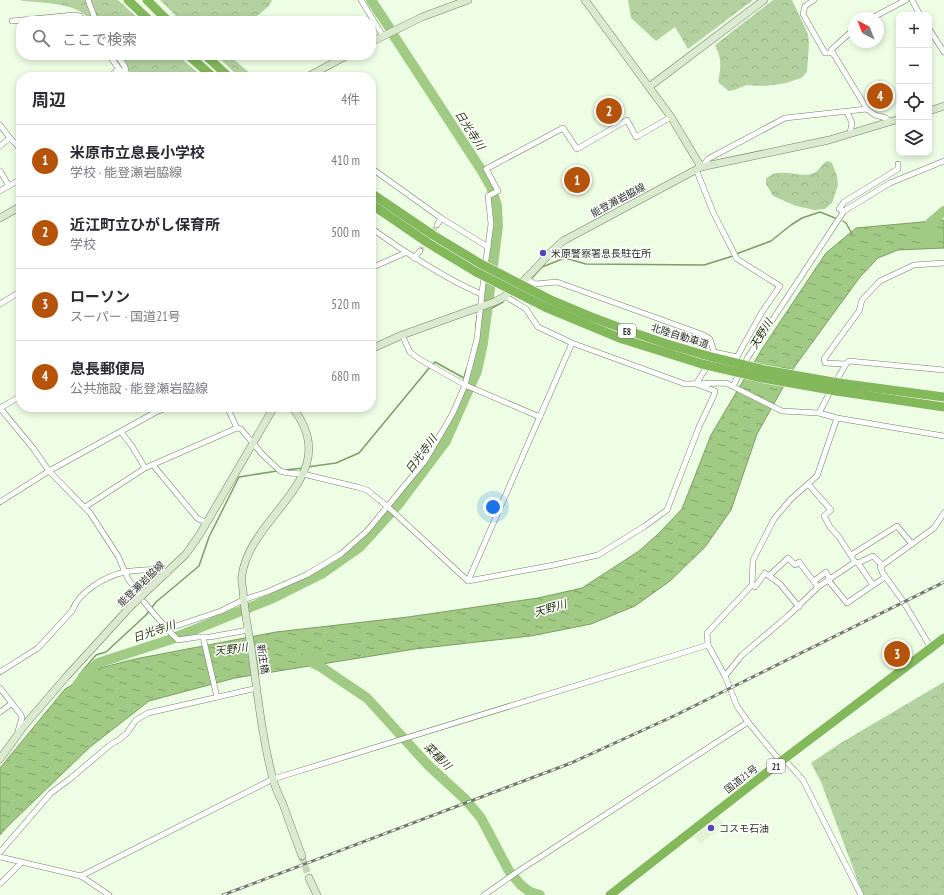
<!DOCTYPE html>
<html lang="ja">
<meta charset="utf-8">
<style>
:root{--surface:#fff;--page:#f7f7f7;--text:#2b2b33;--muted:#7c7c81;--line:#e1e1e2;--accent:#b45309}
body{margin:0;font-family:"PT Sans Narrow","Noto Sans JP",sans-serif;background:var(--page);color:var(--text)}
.controls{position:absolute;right:12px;top:12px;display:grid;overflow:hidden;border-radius:8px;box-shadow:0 2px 6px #0003}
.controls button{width:36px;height:36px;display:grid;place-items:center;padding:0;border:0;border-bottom:1px solid var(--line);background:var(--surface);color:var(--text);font:20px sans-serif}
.compass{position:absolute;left:848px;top:12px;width:36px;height:36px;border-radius:50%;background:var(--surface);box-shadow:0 2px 6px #0003;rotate:318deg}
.you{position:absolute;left:493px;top:507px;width:14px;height:14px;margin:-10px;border:3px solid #fff;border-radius:50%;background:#1a73e8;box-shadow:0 0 0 6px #1a73e833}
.badge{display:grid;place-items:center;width:26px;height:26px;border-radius:50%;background:var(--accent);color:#fff;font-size:13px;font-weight:700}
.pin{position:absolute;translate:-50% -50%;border:2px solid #fff;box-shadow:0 1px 4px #0006}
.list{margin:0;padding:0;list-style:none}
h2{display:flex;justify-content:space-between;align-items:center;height:52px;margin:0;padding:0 16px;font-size:17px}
h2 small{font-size:13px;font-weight:400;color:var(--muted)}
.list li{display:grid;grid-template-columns:26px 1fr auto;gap:12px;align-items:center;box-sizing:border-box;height:72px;padding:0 16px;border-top:1px solid var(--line)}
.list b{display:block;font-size:15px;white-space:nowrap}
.list p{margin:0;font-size:13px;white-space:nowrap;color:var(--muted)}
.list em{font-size:13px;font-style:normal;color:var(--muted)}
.icon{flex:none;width:22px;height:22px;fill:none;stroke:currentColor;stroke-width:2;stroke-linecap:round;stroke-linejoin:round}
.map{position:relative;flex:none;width:944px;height:895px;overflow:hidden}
.search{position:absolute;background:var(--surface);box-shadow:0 2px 6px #0003;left:16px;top:16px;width:360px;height:44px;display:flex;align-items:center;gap:10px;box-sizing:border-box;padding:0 14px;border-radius:16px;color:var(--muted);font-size:15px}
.panel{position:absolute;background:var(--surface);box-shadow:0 2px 6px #0003;left:16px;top:72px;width:360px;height:340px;border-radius:16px}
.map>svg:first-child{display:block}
.built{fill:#e1f5d4}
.forest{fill:url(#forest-crowns)}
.water{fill:url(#water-ripples);stroke:#7e9d68}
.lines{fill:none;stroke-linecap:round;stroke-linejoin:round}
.stream{stroke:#7e9d68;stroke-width:1.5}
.river{stroke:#a1cb84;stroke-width:10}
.street-tunnel{stroke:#c7d5be;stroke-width:5;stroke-dasharray:5 2.5;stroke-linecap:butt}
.secondary-tunnel{stroke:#c7d5be;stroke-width:7;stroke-dasharray:7 3.5;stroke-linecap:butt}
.street-casing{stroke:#728069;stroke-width:6}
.secondary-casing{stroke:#728069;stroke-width:8}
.highway-casing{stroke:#fff;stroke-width:10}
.street{stroke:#fff;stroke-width:5}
.secondary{stroke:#daeace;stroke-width:7}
.highway{stroke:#83b85b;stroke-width:9}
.rail-casing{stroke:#70796a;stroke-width:3}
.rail{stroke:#fff;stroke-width:1.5;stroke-dasharray:4.5;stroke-linecap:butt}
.highway-bridge-casing{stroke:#fff;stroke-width:10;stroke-linecap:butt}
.highway-bridge{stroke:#83b85b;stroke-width:9}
.poi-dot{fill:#5545bd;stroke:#fff;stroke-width:1.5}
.labels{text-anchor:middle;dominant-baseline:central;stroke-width:3;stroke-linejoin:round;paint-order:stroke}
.shield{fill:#fff;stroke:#6b6f68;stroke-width:1}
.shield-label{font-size:9px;font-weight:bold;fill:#2b3127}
.street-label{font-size:10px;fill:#2b3127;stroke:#fff}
.poi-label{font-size:10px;fill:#2b3127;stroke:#fff;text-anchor:start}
.water-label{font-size:11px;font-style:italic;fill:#1a3300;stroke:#fff}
</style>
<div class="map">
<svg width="944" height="895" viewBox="0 0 944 895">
<defs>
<pattern id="forest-crowns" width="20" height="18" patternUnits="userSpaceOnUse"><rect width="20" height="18" fill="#b4d2a0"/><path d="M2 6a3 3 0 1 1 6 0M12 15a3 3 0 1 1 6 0" fill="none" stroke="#9bb58a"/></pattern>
<pattern id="water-ripples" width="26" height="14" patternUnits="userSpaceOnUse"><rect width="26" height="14" fill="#a1cb84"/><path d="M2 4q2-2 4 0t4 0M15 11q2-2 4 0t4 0" fill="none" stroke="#83a56c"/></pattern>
</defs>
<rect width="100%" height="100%" fill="#eefee4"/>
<polygon class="built" points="718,816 725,825 700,844 694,836"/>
<g class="forest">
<path d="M19 0H118L141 21H91C76 1 42 4 19 0Z"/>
<polygon points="160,0 272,0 269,6 251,21 181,21"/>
<polygon points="628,0 753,0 688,49 675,27 656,41 631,18"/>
<path d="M773 0H792L808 34 809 44 807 72 801 78 786 83 766 86 747 85 734 90 729 91 725 88 718 82C721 68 722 58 715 45Z"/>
<polygon points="122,55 177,55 203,77 132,77"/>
<polygon points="216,55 229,55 254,77 239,77"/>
<path d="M828 161 832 163 837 176 838 185 832 203 825 209 815 210 796 206 773 196 766 184V179C778 166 797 178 811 174 820 172 821 163 828 161Z"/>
<polygon points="944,682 944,895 863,895 821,782 811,763 839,744"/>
</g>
<polygon class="water" points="944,220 944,248 898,250 878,258 860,277 795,366 757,434 731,510 705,547 670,581 635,606 591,624 531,636 415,649 235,678 149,701 90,747 7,827 0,835 0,768 65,689 100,668 135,659 276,632 408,617 538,598 582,588 639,551 658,534 682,509 711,435 762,349 826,253 856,228"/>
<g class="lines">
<g class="stream">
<polyline points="843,221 846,223 852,234"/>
<polyline points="736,254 771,241 791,225 802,218 820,212 835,218"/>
<polyline points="530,280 542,267 565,258 586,264 704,265 733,256"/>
<polyline points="481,314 503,302"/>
<polyline points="476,326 477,316"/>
<polyline points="433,364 435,362 464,378 466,370"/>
<polyline points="307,467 336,463 359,453 430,367"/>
<polyline points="285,470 303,468"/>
<polyline points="77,683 79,675 96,655 106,652 146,615 156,602 199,566 209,537 239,477 277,471"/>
</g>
<g class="river">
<polyline points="371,0 389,27"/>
<polyline points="929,233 930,223 944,211"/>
<polyline points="305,659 321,667 367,698 428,765 466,800 481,818 509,871 521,885 530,892 540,895"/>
<polyline points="77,691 77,685 84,676 98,663 169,640 273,598 323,573 360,547 398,505 446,441 477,371 483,343 498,226 497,206 491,187 482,171 394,36"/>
</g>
<polyline class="street-tunnel" points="420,251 437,225"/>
<polyline class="secondary-tunnel" points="302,856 309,878"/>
<defs>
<g id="street">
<polyline points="88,0 96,21"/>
<polyline points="361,0 383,36"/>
<polyline points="814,0 805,6 803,14 825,53 833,53"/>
<polyline points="912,0 920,15"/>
<polyline points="872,18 906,0"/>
<polyline points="12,21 74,15 80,16 84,21"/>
<polyline points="854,29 831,50 867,109"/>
<polyline points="929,29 944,52"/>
<polyline points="109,55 119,69 130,77"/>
<polyline points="117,55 125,67 127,75"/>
<polyline points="109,77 119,69"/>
<polyline points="847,112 852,123 850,133"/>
<polyline points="0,125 10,138"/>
<polyline points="21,142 17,145 21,151"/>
<polyline points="0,146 10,138 17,145"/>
<polyline points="702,167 708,159 785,118 867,109 875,115 886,118 889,122"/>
<polyline points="371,168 441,218 488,247"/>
<polyline points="696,169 713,212 737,259 780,286 762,312 737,357 714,352"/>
<polyline points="0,171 9,186"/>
<polyline points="0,191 21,179"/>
<polyline points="844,211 839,209 844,202 898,169 898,164"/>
<polyline points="437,225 441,218"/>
<path d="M371 228C406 253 442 277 481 294"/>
<polyline points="414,258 420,251"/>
<polyline points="485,267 491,224 488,196 498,191 486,169 563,128 577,149 627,120 636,137 671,117"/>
<polyline points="371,268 405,253"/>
<polyline points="525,278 535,284 557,282 704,335 710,339 714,352 712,358"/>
<polyline points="505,296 526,309 538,327 572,343 685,384 726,383 782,411 819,413 831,390"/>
<polyline points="0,304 21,291"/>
<polyline points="402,335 410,352 419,359 465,385 540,417"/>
<polyline points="846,364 849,361 944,370"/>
<polyline points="835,383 846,364 825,363 824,359 859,311 862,300 880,281 914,265 944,263"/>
<polyline points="733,386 748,357 844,211 890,183 944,161"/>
<polyline points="227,407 237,428"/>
<polyline points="0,408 33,448 49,471 90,513 118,556 128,579 139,594"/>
<polyline points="0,408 21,396"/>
<polyline points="819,413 837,418 944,436"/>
<polyline points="121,432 132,446 145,468 237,428 241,429 262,454 280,471 288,473 303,474 357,487 367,490 388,507 468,581 554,565 598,555 645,526 667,510 699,427 714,395 715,391 696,384 708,365"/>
<polyline points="153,465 197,518 207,523"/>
<polyline points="808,484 831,510 824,516 830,527 839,537 855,562"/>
<polyline points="0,502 49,471 156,412 170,407"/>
<polyline points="85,507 145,468"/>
<polyline points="851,555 897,526 912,544"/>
<polyline points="858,563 873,585"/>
<polyline points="880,567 934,528 944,513"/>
<polyline points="770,575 788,558 795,565 799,562 818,587"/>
<polyline points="828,580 847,603 885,577"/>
<polyline points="468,581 572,343"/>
<polyline points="814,581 826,572 830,579"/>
<polyline points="752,585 755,587 765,573 780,584 799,607"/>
<polyline points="144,602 167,629 221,611 243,600 267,592 306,575 341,554 367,531 425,461 453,413 465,385 477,339 484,275"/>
<polyline points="167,629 178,640 198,637 210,637 248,630"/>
<polyline points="203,637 217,697"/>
<path d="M0 672 38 648 72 611C79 591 106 576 125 572 136 570 148 570 159 569L164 571 167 574"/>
<polyline points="725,676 742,655 789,615 818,587 855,562 858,563 873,556 880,563 882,572 903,601 931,648"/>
<polyline points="0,688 21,715 22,718 18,731"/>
<polyline points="0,712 12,703"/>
<polyline points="784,759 803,780 861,895"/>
<polyline points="781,762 748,722 737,706 725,676 708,645 707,633 752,585 753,560 774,519 791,499 817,476 837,418"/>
<polyline points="0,852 51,793 71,778 110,745 120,739 127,733 136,720 148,713 257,688"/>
<polyline points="0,857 81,876 109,895"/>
<polyline points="81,876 273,779 708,645"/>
<polyline points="0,884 21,863"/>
<polyline points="484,895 520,870 748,722"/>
</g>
<g id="secondary">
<polyline points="585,0 671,117 701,167"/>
<polyline points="371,42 422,17 468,0"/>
<polyline points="307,77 348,55"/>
<polyline points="649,87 764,0"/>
<polyline points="929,111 944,106"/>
<polyline points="0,218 21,206"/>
<path d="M371 349 402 335 494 302C522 290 540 260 563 241L701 167 829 140 899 119"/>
<path d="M292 407C347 476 251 513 242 575 241 580 242 585 243 590 244 607 247 624 250 641 257 687 261 734 273 779 275 787 279 796 283 804 289 821 295 838 302 856"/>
<polyline points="0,759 24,726 66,677 131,606 186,554 200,534 274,407"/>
<polyline points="309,878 317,895"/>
</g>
<g id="highway">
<polyline points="128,0 150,21"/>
<polyline points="147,0 168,21"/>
<polyline points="188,55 213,77"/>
<polyline points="205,55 229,77"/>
<polyline points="371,193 433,235 481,264"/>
<polyline points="371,204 428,243 476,272"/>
<path d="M549 299C601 322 653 341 708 356"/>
<polyline points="545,307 622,339 702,364"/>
<polyline points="839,383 944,397"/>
<polyline points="836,391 944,407"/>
<polyline points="610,895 784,759 944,638"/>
</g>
</defs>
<use href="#street" class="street-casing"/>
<use href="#secondary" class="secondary-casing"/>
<use href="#highway" class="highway-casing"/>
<use href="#street" class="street"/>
<use href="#secondary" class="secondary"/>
<use href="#highway" class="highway"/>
<defs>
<polyline id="rail" points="223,895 571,763 676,715 944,582"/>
</defs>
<use href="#rail" class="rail-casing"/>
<use href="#rail" class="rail"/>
<defs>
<g id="highway-bridge">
<polyline points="481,264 549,299"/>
<polyline points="476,272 545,307"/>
<polyline points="708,356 765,370 839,383"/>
<polyline points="702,364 762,378 836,391"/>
</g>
</defs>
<use href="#highway-bridge" class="highway-bridge-casing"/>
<use href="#highway-bridge" class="highway-bridge"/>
</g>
<g class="poi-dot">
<circle cx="543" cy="253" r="4"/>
<circle cx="711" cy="828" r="4"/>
</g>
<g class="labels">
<g class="shield">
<rect x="618" y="324" width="18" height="14" rx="3"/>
<rect x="767" y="759" width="18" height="14" rx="3"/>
</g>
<g class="shield-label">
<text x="627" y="331">E8</text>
<text x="776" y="766">21</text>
</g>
<g class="street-label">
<text transform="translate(618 200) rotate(-28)">能登瀬岩脇線</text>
<text transform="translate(680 336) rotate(17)">北陸自動車道</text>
<text transform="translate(141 584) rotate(-44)">能登瀬岩脇線</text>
<text transform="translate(263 659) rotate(81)">新庄橋</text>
<text transform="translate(741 779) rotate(-38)">国道21号</text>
</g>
<g class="poi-label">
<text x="551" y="253">米原警察署息長駐在所</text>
<text x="719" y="828">コスモ石油</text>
</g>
<g class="water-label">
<text transform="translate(470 130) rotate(57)">日光寺川</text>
<text transform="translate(761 334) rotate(-58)">天野川</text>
<text transform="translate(421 454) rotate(-53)">日光寺川</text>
<text transform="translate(550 608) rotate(-16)">天野川</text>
<text transform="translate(154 631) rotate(-19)">日光寺川</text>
<text transform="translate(231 649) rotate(-7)">天野川</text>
<text transform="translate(438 756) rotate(45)">菜種川</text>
</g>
</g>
</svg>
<div class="controls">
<button>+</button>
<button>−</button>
<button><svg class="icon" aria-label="locate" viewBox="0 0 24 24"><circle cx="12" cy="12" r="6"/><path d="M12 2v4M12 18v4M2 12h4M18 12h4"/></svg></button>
<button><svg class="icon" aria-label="layers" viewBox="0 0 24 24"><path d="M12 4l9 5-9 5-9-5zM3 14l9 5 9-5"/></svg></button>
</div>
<svg class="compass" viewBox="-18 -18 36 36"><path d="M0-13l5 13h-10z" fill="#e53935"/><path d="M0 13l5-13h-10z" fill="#7c7c81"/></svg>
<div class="you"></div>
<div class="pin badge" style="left:577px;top:180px">1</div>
<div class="pin badge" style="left:609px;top:111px">2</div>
<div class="pin badge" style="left:897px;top:654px">3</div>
<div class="pin badge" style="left:880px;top:96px">4</div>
<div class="search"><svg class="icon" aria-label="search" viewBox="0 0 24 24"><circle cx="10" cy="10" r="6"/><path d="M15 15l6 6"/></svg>ここで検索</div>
<section class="panel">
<h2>周辺<small>4件</small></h2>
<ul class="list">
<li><span class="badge">1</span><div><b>米原市立息長小学校</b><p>学校 · 能登瀬岩脇線</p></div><em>410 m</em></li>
<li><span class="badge">2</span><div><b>近江町立ひがし保育所</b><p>学校</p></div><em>500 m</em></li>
<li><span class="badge">3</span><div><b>ローソン</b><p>スーパー · 国道21号</p></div><em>520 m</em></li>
<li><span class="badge">4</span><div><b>息長郵便局</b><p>公共施設 · 能登瀬岩脇線</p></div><em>680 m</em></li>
</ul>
</section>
</div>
